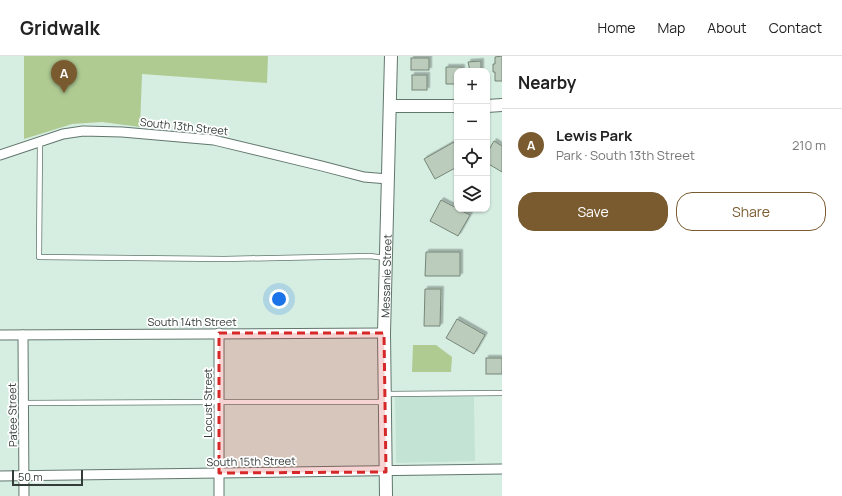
<!DOCTYPE html>
<meta charset="utf-8">
<style>
:root{--surface:#fff;--page:#f2f2f2;--text:#222;--muted:#767676;--line:#e0e0e0;--accent:#7a5b30}
body{margin:0;font-family:Manrope,sans-serif;background:var(--page);color:var(--text)}
.controls{position:absolute;right:12px;top:12px;display:grid;overflow:hidden;border-radius:8px;box-shadow:0 1px 3px #0004}
.controls button{width:36px;height:36px;display:grid;place-items:center;padding:0;border:0;border-bottom:1px solid var(--line);background:var(--surface);color:var(--text);font:20px sans-serif}
.scale{position:absolute;left:12px;bottom:10px;width:71px;box-sizing:border-box;padding-left:4px;border:2px solid #333c38;border-top:0;font-size:11px;line-height:14px;white-space:nowrap;color:#333c38;-webkit-text-stroke:3px #fff;paint-order:stroke}
.you{position:absolute;left:279px;top:243px;width:14px;height:14px;margin:-10px;border:3px solid #fff;border-radius:50%;background:#1a73e8;box-shadow:0 0 0 6px #1a73e833}
.badge{display:grid;place-items:center;width:26px;height:26px;border-radius:50%;background:var(--accent);color:#fff;font-size:13px;font-weight:700}
.pin{position:absolute;translate:-50% -33px;filter:drop-shadow(0 1px 2px #0008)}
.pin::after{content:'';position:absolute;top:21px;width:14px;height:12px;background:inherit;clip-path:polygon(0 0,100% 0,50% 100%)}
.list{margin:0;padding:0;list-style:none}
h2{display:flex;justify-content:space-between;align-items:center;height:52px;margin:0;padding:0 16px;font-size:17px}
h2 small{font-size:13px;font-weight:400;color:var(--muted)}
.list li{display:grid;grid-template-columns:26px 1fr auto;gap:12px;align-items:center;box-sizing:border-box;height:72px;padding:0 16px;border-top:1px solid var(--line)}
.list b{display:block;font-size:15px;white-space:nowrap}
.list p{margin:0;font-size:13px;white-space:nowrap;color:var(--muted)}
.list em{font-size:13px;font-style:normal;color:var(--muted)}
.actions{display:flex;gap:8px;padding:12px 16px}
.actions a{flex:1;padding:9px 0;border:1px solid var(--accent);border-radius:16px;text-align:center;font-size:14px;color:var(--accent)}
.actions .main{background:var(--accent);color:#fff}
.icon{flex:none;width:22px;height:22px;fill:none;stroke:currentColor;stroke-width:2;stroke-linecap:round;stroke-linejoin:round}
.map{position:relative;flex:none;width:502px;height:440px;overflow:hidden}
header{display:flex;align-items:center;gap:24px;box-sizing:border-box;height:56px;padding:0 20px;background:var(--surface);border-bottom:1px solid var(--line)}
header strong{font-size:19px}
nav{display:flex;gap:22px;margin-inline-start:auto;font-size:14px}
main{display:flex}
aside{flex:1;background:var(--surface)}
.map>svg:first-child{display:block}
.built{fill:#c3e3d5}
.green{fill:#afcb92}
.building{fill:#bbccbc;stroke:#768677;filter:url(#shadow)}
.lines{fill:none;stroke-linecap:round;stroke-linejoin:round}
.service-casing{stroke:#62776e;stroke-width:6}
.minor-casing{stroke:#62776e;stroke-width:11}
.tertiary-casing{stroke:#62776e;stroke-width:14}
.service{stroke:#fff;stroke-width:4.5}
.minor{stroke:#fff;stroke-width:9}
.tertiary{stroke:#fff;stroke-width:12}
.marked{fill:#d62828;fill-opacity:0.2;stroke:#d62828;stroke-width:3;stroke-dasharray:8 5;stroke-linejoin:round}
.labels{text-anchor:middle;dominant-baseline:central;stroke-width:3.5;stroke-linejoin:round;paint-order:stroke}
.street-label{font-size:11px;fill:#333c38;stroke:#fff}
</style>
<header>
<strong>Gridwalk</strong>
<nav><a>Home</a><a>Map</a><a>About</a><a>Contact</a></nav>
</header>
<main>
<div class="map">
<svg width="502" height="440" viewBox="0 0 502 440">
<defs>
<filter id="shadow"><feDropShadow dx="2.5" dy="-2.5" stdDeviation="0" flood-color="#0004"/></filter>
</defs>
<rect width="100%" height="100%" fill="#d6eee2"/>
<polygon class="built" points="395,341 474,341 475,405 397,407 396,404"/>
<g class="green">
<polygon points="24,0 268,0 267,27 142,18 140,71 102,66 72,68 24,83"/>
<polygon points="413,289 436,289 452,301 451,316 412,316"/>
</g>
<g class="building">
<polygon points="502,0 502,25 495,25 495,16 493,16 493,8 495,8 495,1"/>
<rect x="411" y="2" width="18" height="12"/>
<polygon points="481,5 481,15 470,15 468,6"/>
<polygon points="446,11 462,11 462,15 457,15 457,28 446,28"/>
<rect x="412" y="19" width="15" height="15"/>
<polygon points="494,85 502,90 502,116 487,107 487,97"/>
<polygon points="454,86 457,92 457,111 435,123 424,103"/>
<polygon points="441,144 470,159 458,180 430,165"/>
<polygon points="426,196 460,196 460,220 425,220"/>
<polygon points="425,233 441,233 440,270 424,270"/>
<polygon points="457,263 485,279 474,298 446,282"/>
<rect x="486" y="302" width="16" height="16"/>
</g>
<g class="lines">
<defs>
<g id="service">
<polyline points="40,85 39,201 224,203 370,200 385,202"/>
<polyline points="386,338 502,337"/>
<polyline points="23,347 220,346 383,346"/>
</g>
<g id="minor">
<polyline points="0,99 63,78 83,75 122,76 214,84 322,110 364,121 388,123"/>
<polyline points="219,277 219,440"/>
<polyline points="0,279 384,277"/>
<polyline points="23,279 24,440"/>
<polyline points="0,420 502,413"/>
</g>
<g id="tertiary">
<polyline points="390,50 457,50"/>
<polyline points="487,50 502,49"/>
<path id="s1" d="M386 440 384 277 391 0"/>
</g>
</defs>
<use href="#service" class="service-casing"/>
<use href="#minor" class="minor-casing"/>
<use href="#tertiary" class="tertiary-casing"/>
<use href="#service" class="service"/>
<use href="#minor" class="minor"/>
<use href="#tertiary" class="tertiary"/>
</g>
<path class="marked" d="M219 277H384L386 416 219 417Z"/>
<g class="labels">
<g class="street-label">
<text transform="translate(184 70) rotate(6)">South 13th Street</text>
<text stroke="none"><textPath href="#s1" startOffset="220">Messanie Street</textPath></text>
<text x="192" y="265">South 14th Street</text>
<text transform="translate(207 347) rotate(-90)">Locust Street</text>
<text transform="translate(12 359) rotate(-91)">Patee Street</text>
<text transform="translate(251 405) rotate(-1)">South 15th Street</text>
</g>
</g>
</svg>
<div class="controls">
<button>+</button>
<button>−</button>
<button><svg class="icon" aria-label="locate" viewBox="0 0 24 24"><circle cx="12" cy="12" r="6"/><path d="M12 2v4M12 18v4M2 12h4M18 12h4"/></svg></button>
<button><svg class="icon" aria-label="layers" viewBox="0 0 24 24"><path d="M12 4l9 5-9 5-9-5zM3 14l9 5 9-5"/></svg></button>
</div>
<div class="scale">50 m</div>
<div class="you"></div>
<div class="pin badge" style="left:64px;top:37px">A</div>
</div>
<aside>
<h2>Nearby<small></small></h2>
<ul class="list">
<li><span class="badge">A</span><div><b>Lewis Park</b><p>Park · South 13th Street</p></div><em>210 m</em></li>
</ul>
<div class="actions"><a class="main">Save</a><a>Share</a></div>
</aside>
</main>
